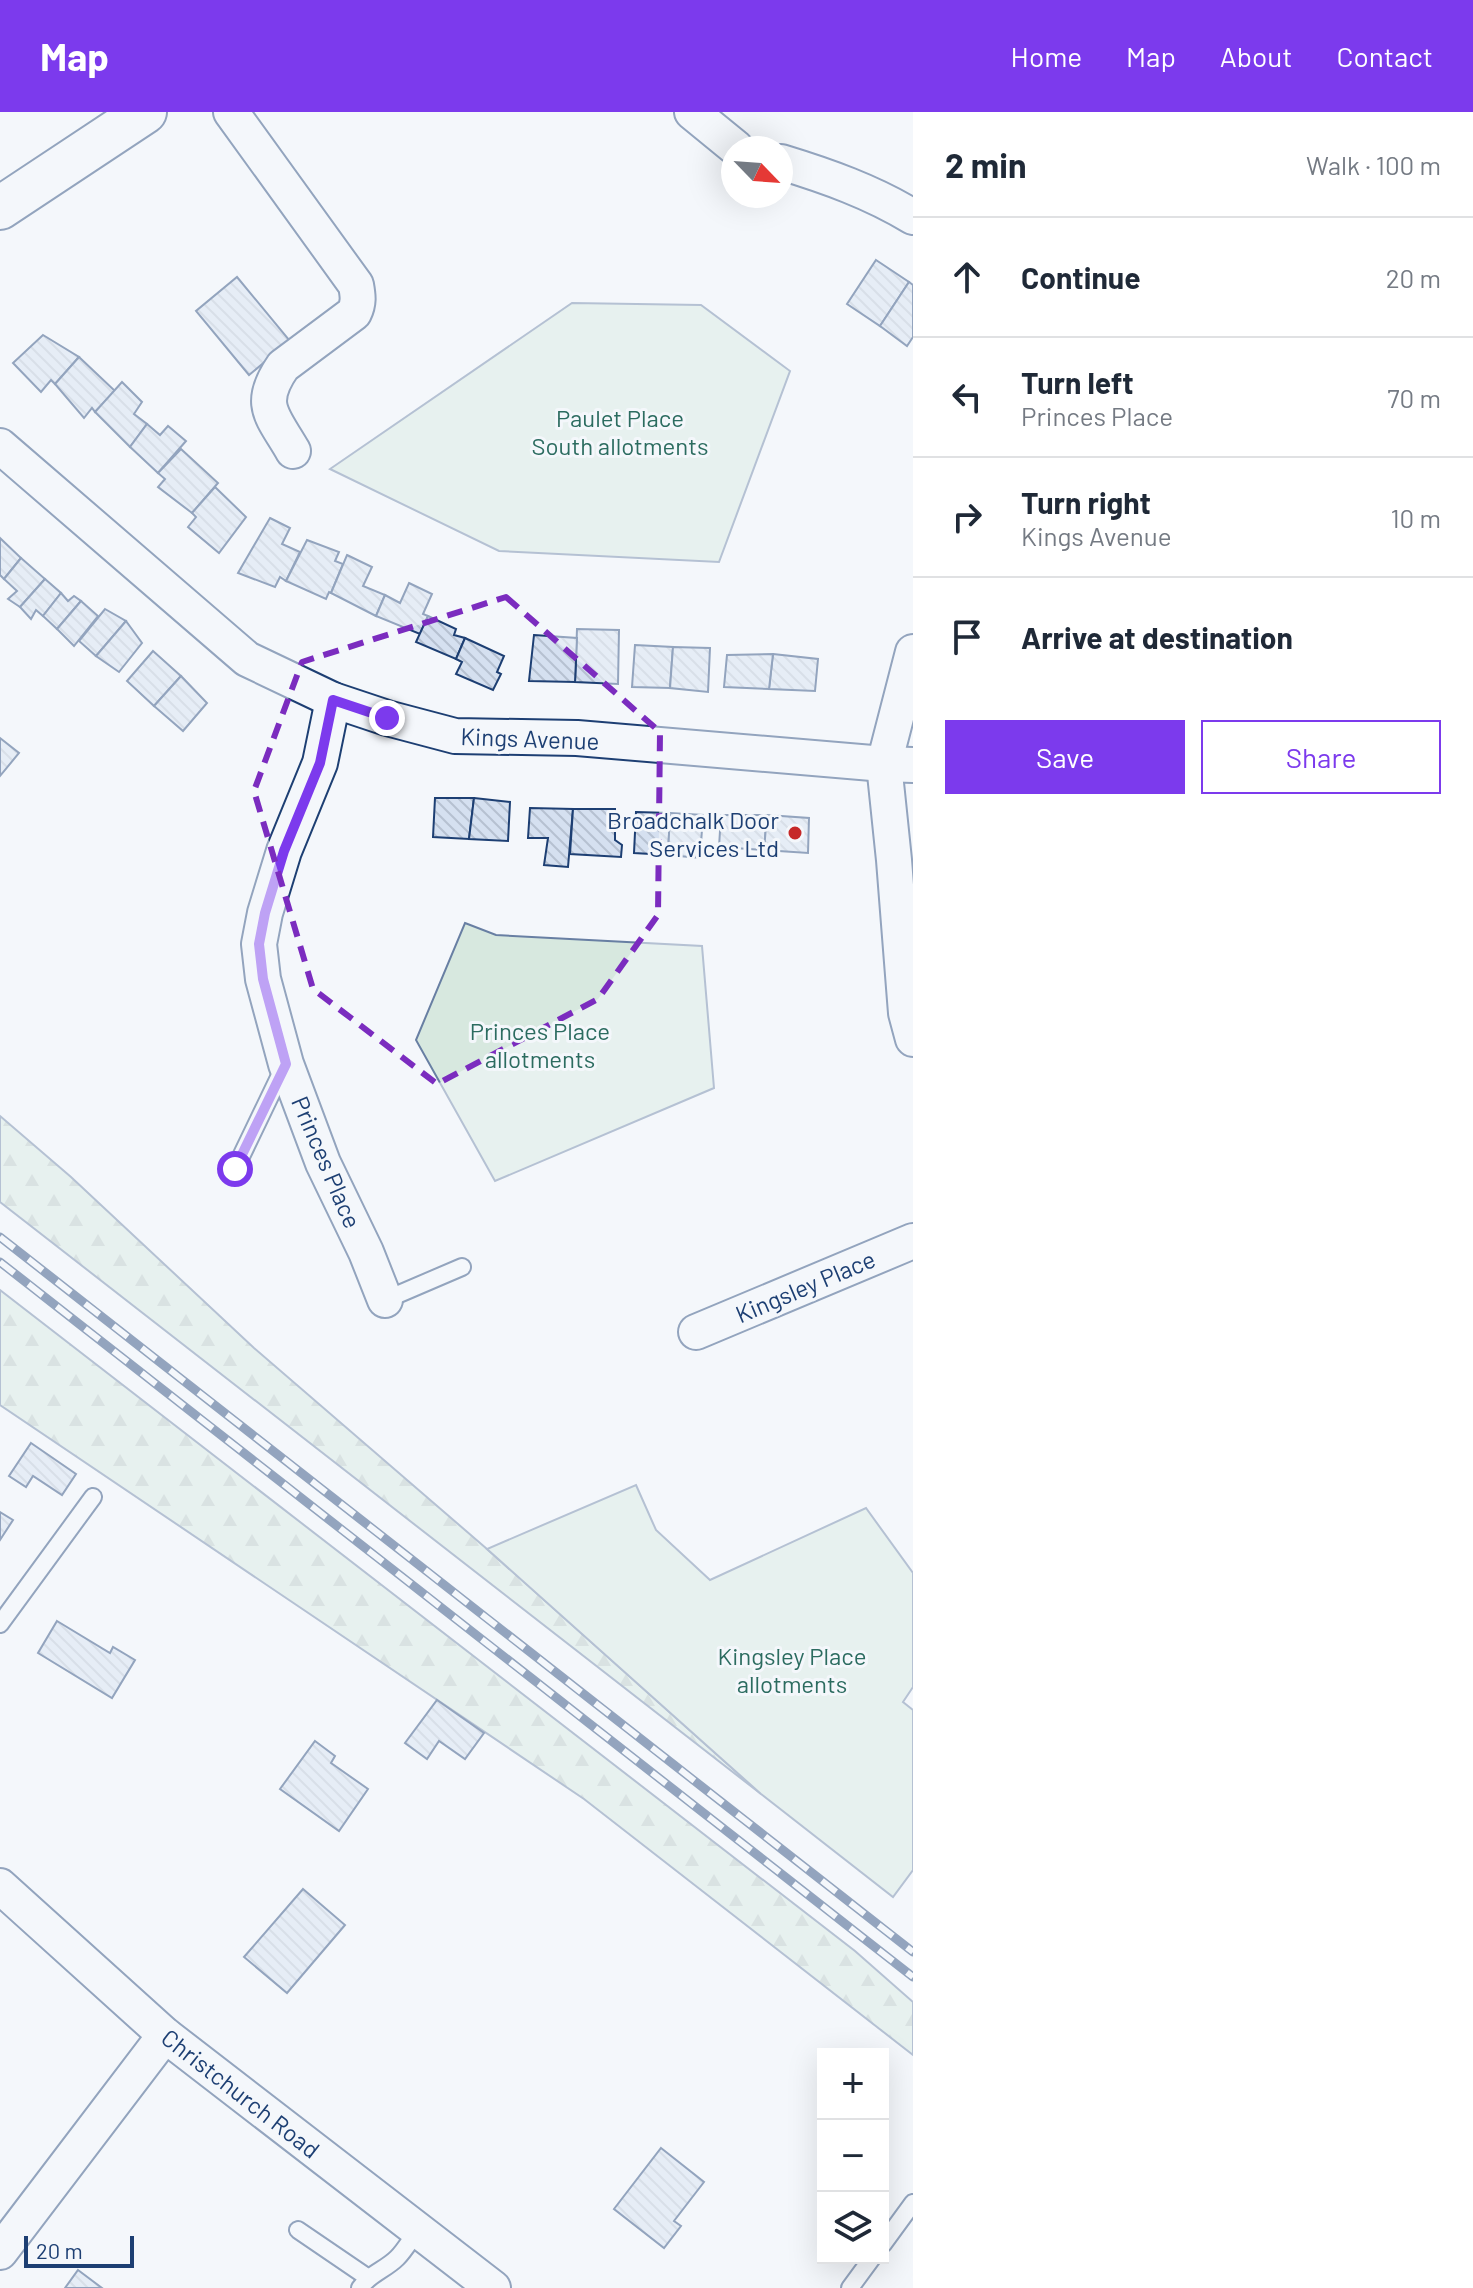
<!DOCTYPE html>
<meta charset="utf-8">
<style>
:root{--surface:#fff;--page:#f6f6f7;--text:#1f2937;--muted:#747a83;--line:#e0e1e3;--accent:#7c3aed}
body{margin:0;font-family:Barlow,sans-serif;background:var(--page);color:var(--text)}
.controls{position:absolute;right:24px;bottom:24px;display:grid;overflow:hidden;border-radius:0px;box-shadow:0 8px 32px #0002}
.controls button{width:72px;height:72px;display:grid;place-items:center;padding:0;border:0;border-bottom:2px solid var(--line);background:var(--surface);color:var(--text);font:40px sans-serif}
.compass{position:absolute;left:721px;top:24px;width:72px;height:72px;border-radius:50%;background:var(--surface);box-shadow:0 8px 32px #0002;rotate:115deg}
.scale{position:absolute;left:24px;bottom:20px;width:110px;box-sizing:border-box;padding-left:8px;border:4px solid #1d3f73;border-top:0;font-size:22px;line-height:28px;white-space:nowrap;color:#1d3f73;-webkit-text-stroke:6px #f4f7fb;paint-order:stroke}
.stop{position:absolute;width:24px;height:24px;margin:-18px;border:6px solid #7c3aed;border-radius:50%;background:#fff}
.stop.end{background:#7c3aed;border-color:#fff;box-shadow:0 2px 8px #0008}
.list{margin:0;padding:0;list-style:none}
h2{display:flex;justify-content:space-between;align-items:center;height:104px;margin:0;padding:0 32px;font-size:34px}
h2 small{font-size:26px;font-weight:400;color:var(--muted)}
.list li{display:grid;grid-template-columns:52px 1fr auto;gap:24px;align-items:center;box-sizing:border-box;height:120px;padding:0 32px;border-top:2px solid var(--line)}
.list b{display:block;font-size:30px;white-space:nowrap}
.list p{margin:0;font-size:26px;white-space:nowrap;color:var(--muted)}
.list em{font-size:26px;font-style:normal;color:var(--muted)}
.actions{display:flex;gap:16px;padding:24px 32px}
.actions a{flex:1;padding:18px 0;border:2px solid var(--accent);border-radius:0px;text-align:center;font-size:28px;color:var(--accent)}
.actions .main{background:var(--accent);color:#fff}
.icon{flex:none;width:44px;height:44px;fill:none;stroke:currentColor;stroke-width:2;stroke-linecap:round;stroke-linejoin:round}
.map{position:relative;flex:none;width:913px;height:2176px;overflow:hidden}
header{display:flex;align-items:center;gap:48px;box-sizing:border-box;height:112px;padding:0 40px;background:var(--accent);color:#fff}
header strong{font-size:38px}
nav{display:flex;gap:44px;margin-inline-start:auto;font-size:28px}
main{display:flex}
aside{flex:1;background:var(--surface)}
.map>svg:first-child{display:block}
.forest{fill:url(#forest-firs);stroke:#687fa3;stroke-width:2}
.garden{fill:#d7e8df;stroke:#687fa3;stroke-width:2}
.building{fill:url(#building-back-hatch);stroke:#1d3f73;stroke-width:2}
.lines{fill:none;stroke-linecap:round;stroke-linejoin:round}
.service-casing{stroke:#1d3f73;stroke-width:20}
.minor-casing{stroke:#1d3f73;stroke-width:38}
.tertiary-casing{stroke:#1d3f73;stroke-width:46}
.service{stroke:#f4f7fb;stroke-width:16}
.minor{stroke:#f4f7fb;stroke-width:34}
.tertiary{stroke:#f4f7fb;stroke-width:42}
.rail-casing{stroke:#1d3f73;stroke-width:9}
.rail{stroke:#f4f7fb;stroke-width:6;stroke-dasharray:18;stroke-linecap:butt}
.route{stroke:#7c3aed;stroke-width:10}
.marked{fill:none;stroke:#7b2cbf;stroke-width:6;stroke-dasharray:16 10;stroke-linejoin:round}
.poi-dot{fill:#c62828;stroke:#f4f7fb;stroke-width:3}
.labels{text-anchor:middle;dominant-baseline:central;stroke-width:6;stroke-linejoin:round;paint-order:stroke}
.park-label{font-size:24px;fill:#2c6c60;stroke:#f4f7fb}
.street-label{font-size:24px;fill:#1d3f73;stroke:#f4f7fb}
.poi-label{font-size:24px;fill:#1d3f73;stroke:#f4f7fb;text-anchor:end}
</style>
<header>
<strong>Map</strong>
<nav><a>Home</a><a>Map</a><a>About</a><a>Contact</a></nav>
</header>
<main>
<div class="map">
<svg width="913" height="2176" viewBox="0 0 913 2176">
<defs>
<pattern id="forest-firs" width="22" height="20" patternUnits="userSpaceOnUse" patternTransform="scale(2)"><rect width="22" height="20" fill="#d7e8df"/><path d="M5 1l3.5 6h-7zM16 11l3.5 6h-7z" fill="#b8c8c3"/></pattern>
<pattern id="building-back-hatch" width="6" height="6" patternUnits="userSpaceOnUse" patternTransform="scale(2)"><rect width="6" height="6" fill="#d5e0f0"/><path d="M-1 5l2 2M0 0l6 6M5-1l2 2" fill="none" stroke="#b6c1d1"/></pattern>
</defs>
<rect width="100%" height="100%" fill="#f4f7fb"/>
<g class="forest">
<polygon points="0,1004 71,1065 254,1236 487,1437 761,1682 0,1090"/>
<polygon points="0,1178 855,1839 913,1890 913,1943 584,1687 0,1293"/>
</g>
<g class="garden">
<polygon points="572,191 701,193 790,259 719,450 499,439 330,357"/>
<polygon points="465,811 496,823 702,834 714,976 495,1069 416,928"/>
<polygon points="636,1373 656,1418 710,1468 866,1396 913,1461 913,1575 903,1590 913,1598 913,1758 893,1785 761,1682 487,1437"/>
</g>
<g class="building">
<polygon points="876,148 909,170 880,214 847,192"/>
<polygon points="237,165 290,229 249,263 196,199"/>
<polygon points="909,170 913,173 913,225 907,234 880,214"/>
<polygon points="43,223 79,245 55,272 51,268 41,280 13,251"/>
<polygon points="79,245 115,279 95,300 92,296 84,306 55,272"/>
<polygon points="122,270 142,290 134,302 147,312 130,335 95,300"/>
<polygon points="147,312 160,323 168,314 186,329 158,361 130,335"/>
<polygon points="181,337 218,371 192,401 158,375 165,367 158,361"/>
<polygon points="215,375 246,405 219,441 188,415 196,405 192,401"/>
<polygon points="270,406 290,416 282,432 300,440 286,469 280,465 275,475 238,461"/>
<polygon points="0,426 21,446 4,467 0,463"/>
<polygon points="307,428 339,440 335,449 343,452 331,481 329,480 326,487 286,469"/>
<polygon points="347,443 372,455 363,474 385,483 376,504 331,481"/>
<polygon points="21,446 45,467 20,495 8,487 17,479 4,467"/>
<polygon points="45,467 61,481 43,504 36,498 31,507 20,495"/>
<polygon points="409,471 432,482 423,502 428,504 420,522 376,504 385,483 400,491"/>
<polygon points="61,481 68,489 74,484 81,489 57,517 43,504"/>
<polygon points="81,489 98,504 74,534 57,517"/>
<polygon points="105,497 126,509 96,544 79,529"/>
<polygon points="428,504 456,517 454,523 465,526 456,547 416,530"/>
<polygon points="126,509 142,531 119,560 96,544"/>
<polygon points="577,517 619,518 618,572 575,570"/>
<polygon points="534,523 577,526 575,570 529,569"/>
<polygon points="465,526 504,544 497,560 501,562 493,578 456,562 462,550 456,547"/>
<polygon points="635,533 673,535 670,576 632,575"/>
<polygon points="673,535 710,536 708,580 670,576"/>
<polygon points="153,539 181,564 154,594 127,569"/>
<polygon points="773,542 818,547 815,579 769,577"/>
<polygon points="773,542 769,577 724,575 727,543"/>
<polygon points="181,564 207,591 183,619 154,594"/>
<polygon points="0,626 19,641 0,664"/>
<polygon points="435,686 474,686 469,727 433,725"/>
<polygon points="474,686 510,690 508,729 469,727"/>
<polygon points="530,696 573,697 568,755 544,753 548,726 528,726"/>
<polygon points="573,697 615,697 615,728 622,733 621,745 570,742"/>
<polygon points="636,700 670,701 668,743 634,741"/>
<polygon points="670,701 703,703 700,746 668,743"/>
<polygon points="721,703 767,703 764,738 719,735"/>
<polygon points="767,703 809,706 808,741 764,738"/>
<polygon points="31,1331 76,1362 62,1383 33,1364 26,1375 9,1364"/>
<polygon points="0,1400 13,1408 0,1428"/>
<polygon points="57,1509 110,1541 113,1535 135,1548 112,1586 38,1541"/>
<polygon points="437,1588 484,1621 465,1647 439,1629 427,1647 405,1631"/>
<polygon points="315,1629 335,1644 331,1651 368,1677 339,1719 280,1677"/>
<polygon points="303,1777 345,1813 287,1881 244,1845"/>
<polygon points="661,2036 704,2070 674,2109 681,2114 664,2136 614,2097"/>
<polygon points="78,2158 102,2176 65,2176"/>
</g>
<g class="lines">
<defs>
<g id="service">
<polyline points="235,1057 285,953"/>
<polyline points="385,1188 462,1155"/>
<polyline points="0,1512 93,1385"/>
<polyline points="298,2118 367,2165"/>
<polyline points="883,2132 913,2091"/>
<path d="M360 2176C369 2162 385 2158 397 2146 405 2138 411 2127 418 2118"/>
<polyline points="850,2176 872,2146"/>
</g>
<g id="minor">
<path d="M231 0 356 173C358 184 359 191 354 201L283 254C256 293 273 304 293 339"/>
<polyline points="692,0 736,36"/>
<path d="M781 50C827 64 872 80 913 105"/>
<polyline points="0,334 247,547 333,588 387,606 455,624 577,626 884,652 913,653"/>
<polyline points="913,540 884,652 894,748 906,901 913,927"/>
<polyline points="333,588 320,651 284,739 265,801 259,832 263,867 286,952 323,1051 366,1140 385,1188"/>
<polyline points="696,1220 913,1129"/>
<polyline points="0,1774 165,1923 493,2176"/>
<polyline points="0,2140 165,1923"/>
</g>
<polyline id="tertiary" points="0,96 145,0"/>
</defs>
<use href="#service" class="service-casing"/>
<use href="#minor" class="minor-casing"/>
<use href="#tertiary" class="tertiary-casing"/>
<use href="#service" class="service"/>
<use href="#minor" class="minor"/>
<use href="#tertiary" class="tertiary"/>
<defs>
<g id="rail">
<polyline points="0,1125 913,1840"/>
<polyline points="0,1150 913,1865"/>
</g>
</defs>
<use href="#rail" class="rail-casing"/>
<use href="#rail" class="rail"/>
</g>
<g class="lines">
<polyline class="route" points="235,1057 286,952 263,867 259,832 265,801 284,739 320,651 333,588 387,606"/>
</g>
<path d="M0 0H913V2176H0ZM506 485 660 620 658 803 598 887 437 972 313 877 254 679 302 550Z" fill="#f4f7fb" fill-opacity=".55" fill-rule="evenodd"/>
<path class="marked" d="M506 485 660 620 658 803 598 887 437 972 313 877 254 679 302 550Z"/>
<circle class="poi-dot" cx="795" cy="721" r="8"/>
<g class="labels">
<g class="park-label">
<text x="620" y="305">Paulet Place<tspan x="620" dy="28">South allotments</tspan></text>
<text x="540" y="918">Princes Place<tspan x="540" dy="28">allotments</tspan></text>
<text x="792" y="1543">Kingsley Place<tspan x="792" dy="28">allotments</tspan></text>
</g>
<g class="street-label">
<text transform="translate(530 626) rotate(2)">Kings Avenue</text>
<text transform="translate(327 1050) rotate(67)">Princes Place</text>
<text transform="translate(805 1174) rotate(-23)">Kingsley Place</text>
<text transform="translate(241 1981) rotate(38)">Christchurch Road</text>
</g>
<g class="poi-label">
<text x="779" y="707">Broadchalk Door<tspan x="779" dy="28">Services Ltd</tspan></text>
</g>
</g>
</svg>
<div class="controls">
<button>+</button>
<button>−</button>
<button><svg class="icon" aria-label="layers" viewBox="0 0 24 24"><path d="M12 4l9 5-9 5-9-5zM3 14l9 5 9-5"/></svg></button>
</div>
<svg class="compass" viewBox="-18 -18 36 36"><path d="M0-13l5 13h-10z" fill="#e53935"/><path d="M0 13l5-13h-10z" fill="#747a83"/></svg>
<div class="scale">20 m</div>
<div class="stop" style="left:235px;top:1057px"></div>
<div class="stop end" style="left:387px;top:606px"></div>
</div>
<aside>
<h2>2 min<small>Walk · 100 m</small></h2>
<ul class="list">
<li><svg class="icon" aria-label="ahead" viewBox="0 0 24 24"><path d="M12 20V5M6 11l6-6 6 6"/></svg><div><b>Continue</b></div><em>20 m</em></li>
<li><svg class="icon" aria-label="left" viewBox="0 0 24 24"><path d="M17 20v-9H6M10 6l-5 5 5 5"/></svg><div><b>Turn left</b><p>Princes Place</p></div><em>70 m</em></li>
<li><svg class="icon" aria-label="right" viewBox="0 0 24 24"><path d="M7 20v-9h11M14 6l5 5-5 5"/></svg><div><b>Turn right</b><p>Kings Avenue</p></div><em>10 m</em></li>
<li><svg class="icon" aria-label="arrive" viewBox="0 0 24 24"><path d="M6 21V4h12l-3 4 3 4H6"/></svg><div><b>Arrive at destination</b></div></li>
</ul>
<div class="actions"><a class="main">Save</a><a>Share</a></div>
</aside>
</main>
